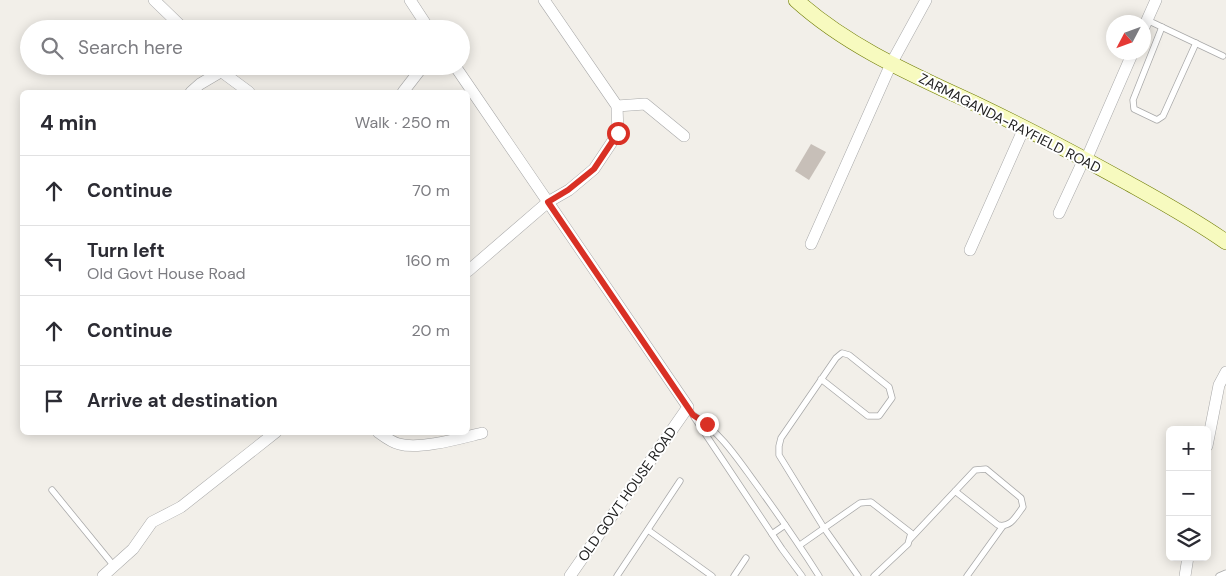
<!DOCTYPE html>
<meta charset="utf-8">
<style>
:root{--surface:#fff;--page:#f7f7f7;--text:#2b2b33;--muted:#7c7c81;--line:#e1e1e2}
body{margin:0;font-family:"DM Sans",sans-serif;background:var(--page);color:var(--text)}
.controls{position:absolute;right:15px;bottom:15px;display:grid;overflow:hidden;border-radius:8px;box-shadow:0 2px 12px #0003}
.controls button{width:45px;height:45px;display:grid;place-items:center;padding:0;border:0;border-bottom:1px solid var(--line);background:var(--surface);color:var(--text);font:25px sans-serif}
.compass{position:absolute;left:1106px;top:15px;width:45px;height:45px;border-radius:50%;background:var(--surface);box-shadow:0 2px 12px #0003;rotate:229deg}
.stop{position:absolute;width:15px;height:15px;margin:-11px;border:4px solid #d93025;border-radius:50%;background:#fff}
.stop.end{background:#d93025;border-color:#fff;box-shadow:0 1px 5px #0008}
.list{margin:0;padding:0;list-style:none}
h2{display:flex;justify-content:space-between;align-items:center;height:65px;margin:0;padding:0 20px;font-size:21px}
h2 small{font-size:16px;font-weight:400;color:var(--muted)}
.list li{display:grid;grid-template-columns:32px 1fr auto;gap:15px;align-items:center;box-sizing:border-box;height:70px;padding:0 20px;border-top:1px solid var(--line)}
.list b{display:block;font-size:19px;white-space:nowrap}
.list p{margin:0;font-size:16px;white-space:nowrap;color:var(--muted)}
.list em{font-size:16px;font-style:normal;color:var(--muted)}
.icon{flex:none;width:28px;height:28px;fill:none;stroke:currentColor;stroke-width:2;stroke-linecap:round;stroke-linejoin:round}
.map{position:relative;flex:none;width:1226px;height:576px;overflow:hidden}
.search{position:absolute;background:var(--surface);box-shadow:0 2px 12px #0003;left:20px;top:20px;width:450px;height:55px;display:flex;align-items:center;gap:12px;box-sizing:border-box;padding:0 18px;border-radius:28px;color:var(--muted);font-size:19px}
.panel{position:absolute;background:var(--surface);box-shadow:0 2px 12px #0003;left:20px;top:90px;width:450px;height:345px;border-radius:8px}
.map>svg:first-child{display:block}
.building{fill:#c7bfb8}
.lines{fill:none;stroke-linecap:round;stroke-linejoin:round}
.lane-casing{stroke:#a9a9a9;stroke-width:7}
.street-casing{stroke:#a9a9a9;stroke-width:12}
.secondary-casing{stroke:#707d05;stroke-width:16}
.lane{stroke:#fff;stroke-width:5.5}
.street{stroke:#fff;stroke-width:11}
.secondary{stroke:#f7fabf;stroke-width:15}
.route{stroke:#d93025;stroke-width:6}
.labels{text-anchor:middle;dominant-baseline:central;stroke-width:4;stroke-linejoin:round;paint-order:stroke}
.street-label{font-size:14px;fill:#222;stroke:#fff}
</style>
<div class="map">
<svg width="1226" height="576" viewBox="0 0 1226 576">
<rect width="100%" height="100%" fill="#f2efe9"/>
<polygon class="building" points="811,144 826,152 809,180 795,171"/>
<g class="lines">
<defs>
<g id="lane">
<polyline points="1147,20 1223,56"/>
<polyline points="1162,27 1133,100 1134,109 1157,120 1163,116 1196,43"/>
<polyline points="821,379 868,416 879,416 892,398 889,387 849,355 842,353 836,358 781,438 779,446 779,455 824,528 858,576"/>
<path d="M693 415C722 433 739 461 759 488 780 517 800 546 819 576"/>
<polyline points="694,417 782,549 802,576"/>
<polyline points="52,490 114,566"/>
<polyline points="648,530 712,576"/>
<polyline points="772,534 785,525"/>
<path d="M910 539 975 470 986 469 1021 498 1023 507C1016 516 1011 528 998 525L955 491"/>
<polyline points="800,545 860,503 871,502 911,533 908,544 874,576"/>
<polyline points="617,576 680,481"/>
<polyline points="734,576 746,558"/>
<polyline points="967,576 1003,526"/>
<polyline points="1219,576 1226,573"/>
</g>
<g id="street">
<polyline points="154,0 184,29"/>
<polyline points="410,0 429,29"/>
<polyline points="1144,27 1156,0"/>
<polyline points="220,66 222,72 249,92"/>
<polyline points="455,66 688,407 570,576"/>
<polyline points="191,92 200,84 222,71"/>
<polyline points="403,92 420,70 425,66"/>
<polyline points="617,106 645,104 684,136"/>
<polyline points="1086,160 1133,52"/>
<polyline points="1059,213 1084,159"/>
<polyline points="811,244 891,64 926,0"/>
<polyline points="970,250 1024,128"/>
<polyline points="468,271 548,202 569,190 594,169 618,133 617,106 544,0"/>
<path d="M378 432C385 437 391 442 399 444 420 450 461 438 482 433"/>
<polyline points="1207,446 1219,385 1226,372"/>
<polyline points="103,576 133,549 152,522 181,507 276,432"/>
<polyline points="1185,576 1188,557"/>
</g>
<path id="secondary" d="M796 0C849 48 916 76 980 106 1030 130 1079 156 1128 183 1162 202 1195 220 1226 242"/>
</defs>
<use href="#lane" class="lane-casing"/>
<use href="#street" class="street-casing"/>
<use href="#secondary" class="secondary-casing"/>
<use href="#lane" class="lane"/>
<use href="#street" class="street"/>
<use href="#secondary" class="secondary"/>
</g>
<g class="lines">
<polyline class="route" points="618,133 594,169 568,190 548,202 693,415 707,424"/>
</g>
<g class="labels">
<g class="street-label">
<text transform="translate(1010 123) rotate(27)">ZARMAGANDA-RAYFIELD ROAD</text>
<text transform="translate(627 494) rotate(-55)">OLD GOVT HOUSE ROAD</text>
</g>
</g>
</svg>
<div class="controls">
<button>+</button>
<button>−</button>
<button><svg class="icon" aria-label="layers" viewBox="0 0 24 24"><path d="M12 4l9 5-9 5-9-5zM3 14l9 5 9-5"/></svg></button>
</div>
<svg class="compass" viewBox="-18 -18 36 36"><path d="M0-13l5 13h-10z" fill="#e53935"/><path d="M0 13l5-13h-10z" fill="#7c7c81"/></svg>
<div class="stop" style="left:618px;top:133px"></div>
<div class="stop end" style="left:707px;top:424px"></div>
<div class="search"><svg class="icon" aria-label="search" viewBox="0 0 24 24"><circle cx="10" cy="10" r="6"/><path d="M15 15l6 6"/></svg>Search here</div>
<section class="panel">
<h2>4 min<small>Walk · 250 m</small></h2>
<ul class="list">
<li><svg class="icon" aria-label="ahead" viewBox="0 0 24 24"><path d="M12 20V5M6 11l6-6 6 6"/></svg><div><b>Continue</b></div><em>70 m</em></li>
<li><svg class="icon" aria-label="left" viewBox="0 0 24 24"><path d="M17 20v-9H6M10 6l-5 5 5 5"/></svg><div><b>Turn left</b><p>Old Govt House Road</p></div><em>160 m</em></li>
<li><svg class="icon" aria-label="ahead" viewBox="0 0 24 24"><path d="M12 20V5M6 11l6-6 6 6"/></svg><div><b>Continue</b></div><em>20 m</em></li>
<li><svg class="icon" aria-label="arrive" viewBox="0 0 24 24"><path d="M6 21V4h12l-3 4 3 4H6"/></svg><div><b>Arrive at destination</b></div></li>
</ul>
</section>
</div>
